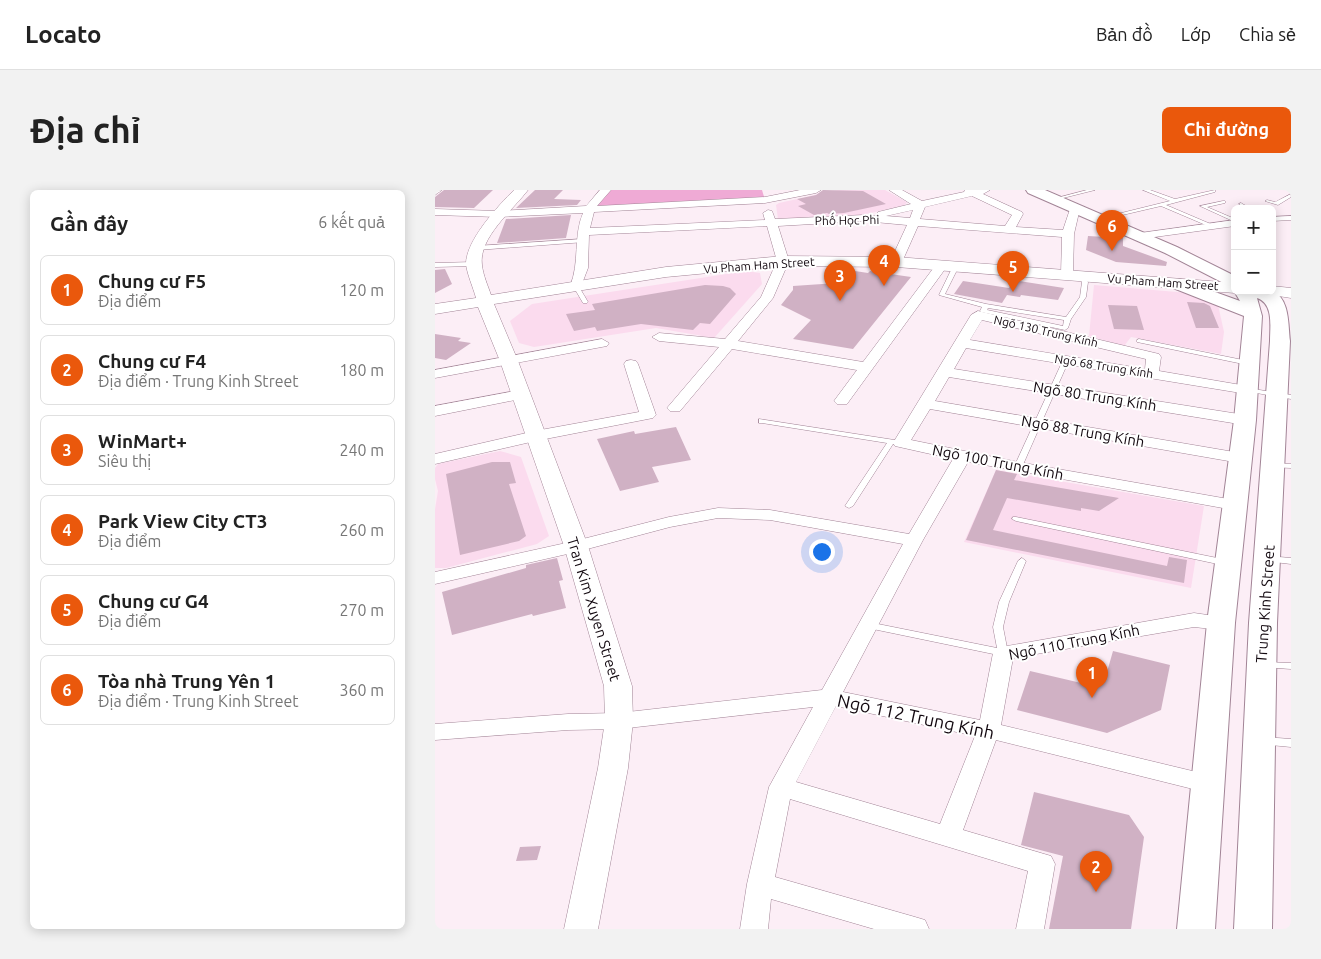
<!DOCTYPE html>
<html lang="vi">
<meta charset="utf-8">
<style>
:root{--surface:#fff;--page:#f2f2f2;--text:#222;--muted:#767676;--line:#e0e0e0;--accent:#ea580c}
body{margin:0;font-family:Ubuntu,sans-serif;background:var(--page);color:var(--text)}
.controls{position:absolute;right:15px;top:15px;display:grid;overflow:hidden;border-radius:8px;box-shadow:0 2px 12px #0003}
.controls button{width:45px;height:45px;display:grid;place-items:center;padding:0;border:0;border-bottom:1px solid var(--line);background:var(--surface);color:var(--text);font:25px sans-serif}
.you{position:absolute;left:386px;top:361px;width:18px;height:18px;margin:-12px;border:4px solid #fff;border-radius:50%;background:#1a73e8;box-shadow:0 0 0 8px #1a73e833}
.badge{display:grid;place-items:center;width:32px;height:32px;border-radius:50%;background:var(--accent);color:#fff;font-size:16px;font-weight:700}
.pin{position:absolute;translate:-50% -41px;filter:drop-shadow(0 1px 2px #0008)}
.pin::after{content:'';position:absolute;top:26px;width:18px;height:15px;background:inherit;clip-path:polygon(0 0,100% 0,50% 100%)}
.list{margin:0;padding:0;list-style:none}
h2{display:flex;justify-content:space-between;align-items:center;height:65px;margin:0;padding:0 20px;font-size:21px}
h2 small{font-size:16px;font-weight:400;color:var(--muted)}
.list li{display:grid;grid-template-columns:32px 1fr auto;gap:15px;align-items:center;box-sizing:border-box;height:70px;margin:0 10px 10px;padding:0 10px;border:1px solid var(--line);border-radius:8px}
.list b{display:block;font-size:19px;white-space:nowrap}
.list p{margin:0;font-size:16px;white-space:nowrap;color:var(--muted)}
.list em{font-size:16px;font-style:normal;color:var(--muted)}
.map{position:relative;flex:none;width:856px;height:739px;overflow:hidden;border-radius:8px}
header{display:flex;align-items:center;gap:30px;box-sizing:border-box;height:70px;padding:0 25px;background:var(--surface);border-bottom:1px solid var(--line)}
header strong{font-size:24px}
nav{display:flex;gap:28px;margin-inline-start:auto;font-size:18px}
.intro{display:flex;align-items:center;justify-content:space-between;box-sizing:border-box;height:120px;padding:0 30px}
h1{margin:0;font-size:35px}
.button{padding:12px 22px;border-radius:8px;background:var(--accent);color:#fff;font-size:18px;font-weight:700}
main{display:flex;gap:30px;padding:0 30px}
aside{flex:1;background:var(--surface);border-radius:8px;box-shadow:0 2px 12px #0003}
.map>svg:first-child{display:block}
.built{fill:#fbdbee}
.green{fill:#efaad5}
.building{fill:#d0b1c4}
.lines{fill:none;stroke-linecap:round;stroke-linejoin:round}
.service-casing{stroke:#a28496;stroke-width:1}
.minor-casing{stroke:#a28496;stroke-width:1}
.tertiary-casing{stroke:#a28496;stroke-width:1}
.secondary-casing{stroke:#a28496;stroke-width:2}
.service{fill:#fff;fill-rule:evenodd}
.minor{fill:#fff;fill-rule:evenodd}
.tertiary{fill:#fff;fill-rule:evenodd}
.secondary{fill:#fff;fill-rule:evenodd}
.labels{text-anchor:middle;dominant-baseline:central;stroke-width:4;stroke-linejoin:round;paint-order:stroke}
.far-street-label{font-size:12px;fill:#12080f;stroke:#fff}
.street-label{font-size:15px;fill:#12080f;stroke:#fff}
.near-street-label{font-size:18px;fill:#12080f;stroke:#fff}
</style>
<header>
<strong>Locato</strong>
<nav><a>Bản đồ</a><a>Lớp</a><a>Chia sẻ</a></nav>
</header>
<div class="intro"><h1>Địa chỉ</h1><a class="button">Chỉ đường</a></div>
<main>
<aside>
<h2>Gần đây<small>6 kết quả</small></h2>
<ul class="list">
<li><span class="badge">1</span><div><b>Chung cư F5</b><p>Địa điểm</p></div><em>120 m</em></li>
<li><span class="badge">2</span><div><b>Chung cư F4</b><p>Địa điểm · Trung Kinh Street</p></div><em>180 m</em></li>
<li><span class="badge">3</span><div><b>WinMart+</b><p>Siêu thị</p></div><em>240 m</em></li>
<li><span class="badge">4</span><div><b>Park View City CT3</b><p>Địa điểm</p></div><em>260 m</em></li>
<li><span class="badge">5</span><div><b>Chung cư G4</b><p>Địa điểm</p></div><em>270 m</em></li>
<li><span class="badge">6</span><div><b>Tòa nhà Trung Yên 1</b><p>Địa điểm · Trung Kinh Street</p></div><em>360 m</em></li>
</ul>
</aside>
<div class="map">
<svg width="856" height="739" viewBox="0 0 856 739">
<rect width="100%" height="100%" fill="#fceef6"/>
<g class="built">
<polygon points="403,0 450,0 472,12 470,15 423,26 349,30 343,29 341,15 344,13"/>
<polygon points="311,81 325,83 327,94 279,148 221,138 99,157 84,153 75,131 97,114"/>
<polygon points="659,95 754,103 783,115 789,142 786,164 696,147 689,156 654,146"/>
<polygon points="65,261 86,267 114,346 102,354 11,378 0,378 0,319 3,301 0,289 0,278 3,274"/>
<polygon points="561,280 769,316 756,398 529,352"/>
</g>
<polygon class="green" points="171,0 327,0 330,10 154,20"/>
<g class="building">
<polygon points="9,0 58,0 39,18 0,17 0,7"/>
<polygon points="100,0 128,0 119,9 146,10 142,15 81,18"/>
<polygon points="388,0 428,1 451,14 409,23 394,24 392,23 379,25 363,16 371,14 362,9 381,5"/>
<polygon points="136,25 131,48 62,53 71,29"/>
<polygon points="653,46 688,48 688,56 732,72 731,76 681,72 651,60"/>
<polygon points="10,79 17,94 0,103 0,80"/>
<polygon points="420,81 433,83 435,81 476,87 418,159 358,149 376,130 346,115 358,100 358,96 402,93 413,82"/>
<polygon points="578,90 629,98 623,110 586,105 585,107 572,105 567,113 519,104 528,91 574,98"/>
<polygon points="270,95 288,96 295,98 301,104 275,134 265,133 258,140 206,134 162,141 160,137 139,141 131,124 160,120 157,114"/>
<polygon points="752,112 769,113 775,116 784,138 761,138"/>
<polygon points="673,115 702,116 709,140 679,139"/>
<polygon points="0,144 26,148 23,151 36,153 11,170 0,168"/>
<polygon points="241,237 256,270 217,277 224,292 185,301 162,249 199,241 200,244"/>
<polygon points="57,272 75,272 81,293 74,294 91,346 84,351 25,365 11,284"/>
<polygon points="561,280 582,284 579,290 684,308 664,321 646,318 646,321 572,308 558,340 732,376 734,367 752,370 749,393 531,350"/>
<polygon points="122,368 128,390 124,391 131,418 98,426 97,424 17,445 7,402 91,378 91,375"/>
<polygon points="678,461 735,475 726,520 672,543 582,520 595,481 659,496 670,489"/>
<polygon points="599,602 694,625 709,647 696,739 614,739 628,666 586,655"/>
<polygon points="106,656 102,670 81,671 85,657"/>
</g>
<g class="lines">
<defs>
<g id="service">
<polygon points="652,0 660,0 620,10 618,9"/>
<polygon points="708,0 715,0 740,9 780,0 780,2 731,15 778,35 773,36 726,16 666,30 666,28 735,11"/>
<polygon points="856,4 856,7 843,15 830,11 832,10 840,12"/>
<polygon points="788,11 790,11 790,13 772,17 800,29 800,32 765,16"/>
<polygon points="806,13 816,19 810,19 804,14"/>
<polygon points="856,26 856,30 837,31 837,27"/>
<polygon points="148,49 151,51 150,52 42,60 39,58 42,56"/>
<polygon points="0,73 39,72 42,74 39,76 0,77"/>
<path d="M521 74 524 76 510 104 551 114 631 127 645 107 647 92 642 86 645 84 653 92 651 107 636 129 633 138 630 140 546 122 545 121 547 117 504 105 518 76ZM553 118 629 130 628 136 552 120Z"/>
<polygon points="139,95 143,95 153,112 152,113 148,113 138,96"/>
<polygon points="704,149 813,171 816,173 813,175 702,152 702,150"/>
<polygon points="631,168 634,170 587,277 586,279 580,279 579,277 628,170"/>
<polygon points="812,198 856,205 856,209 810,201 809,200"/>
<polygon points="324,229 466,251 470,253 466,255 458,254 418,316 414,318 410,316 452,253 327,233 324,233"/>
<polygon points="836,273 856,274 856,278 836,277 835,275"/>
<polygon points="578,327 581,327 792,370 796,373 792,376 581,331 577,329"/>
<polygon points="833,366 856,368 856,374 830,371 829,369"/>
<polygon points="587,368 591,371 574,412 568,437 573,463 571,465 568,466 433,438 428,435 433,432 562,458 558,437 564,412 583,371"/>
<polygon points="829,472 856,473 856,479 826,477 824,475 826,473"/>
<polygon points="829,547 856,549 856,557 825,554 824,551 825,548"/>
</g>
<g id="minor">
<polygon points="0,0 7,0 0,5"/>
<path d="M165 0H176L162 16 330 7 365 0H386L381 3 330 13 159 22 155 38 330 30 328 23 333 20 337 21 340 29 429 25 443 26V22L476 14 454 0H467L487 11 529 2 530 0H555L548 4 587 22 588 24 581 37 628 40 636 16H644L645 18 639 44 638 85 632 89 626 85 627 47 483 36 467 72 461 76 455 72 472 35 429 31 343 36 354 71 338 108 303 151 428 172 503 72 507 71 513 75 412 214H402L399 211 422 180 297 159 245 221H235L232 218 284 157 224 151 217 147 224 143 290 149 326 107 342 71 332 36 154 45 153 78 145 99 141 100 135 96C145 73 138 46 148 23L63 27 0 25V19L63 21 151 16ZM537 6 577 25 570 36 485 29 490 17ZM478 20 475 28 451 26Z"/>
<polygon points="800,30 800,36 705,49 699,46 705,43"/>
<path d="M543 121 724 164 726 167 724 181 812 196 817 197 819 200 817 203 812 204 531 158 519 179 810 225 816 227 818 230 816 233 810 235 514 187 500 211 805 263 811 265 813 268 811 271 805 273 495 219 476 250 583 272 799 310 805 311 808 315 805 319 799 320 533 272 488 350 408 502 545 530 558 463 561 458 759 423 793 428 796 433 793 438 786 440 759 437 578 468 566 535 774 585 782 587 786 594 782 601 774 603 561 550 528 640 616 666 620 674 609 739H581L593 681 355 609 340 687 480 727 490 730 494 739H439L336 709 333 739H305L312 694 334 597 378 517 184 539 133 540 0 550V534L133 524 184 523 387 500 468 354 335 330 283 328 235 337 141 362 0 394V382L140 351 234 327 283 318 335 320 474 344 518 269 460 256 458 253 536 125ZM547 130 711 169 710 179 535 150ZM401 516 540 546 505 634 361 592Z"/>
<polygon points="167,149 174,153 172,156 0,188 0,180"/>
<polygon points="196,170 201,171 203,174 221,225 218,228 100,251 0,274 0,264 100,241 204,222 189,174 191,171"/>
<polygon points="85,200 90,202 93,205 90,208 0,226 0,216"/>
</g>
<g id="tertiary">
<path d="M79 0H93C78 20 43 48 47 75 48 85 53 96 56 105L231 77 348 66 461 67 800 93V101H806L800 103 461 77 348 76 231 87 59 114 83 171 153 356 197 496 198 531 193 578 163 739H129L163 578 170 531 169 496 129 356 65 171 43 117 0 124V114L41 108C38 97 32 84 31 74 31 50 63 16 79 0Z"/>
<polygon points="837,96 856,98 856,108 831,104 829,101 837,101"/>
</g>
<g id="secondary">
<polygon points="591,0 610,0 742,57 800,86 800,99 730,63 593,3"/>
<path d="M744 89 805 111 799 101 800 100 837 101C855 108 853 135 855 151L842 433 837 739H799L814 433 835 151C835 136 839 114 822 108L827 126 821 230 800 433 780 739H742L772 433 799 230 809 126 738 98 735 94 738 90Z"/>
</g>
</defs>
<use href="#service" class="service-casing"/>
<use href="#minor" class="minor-casing"/>
<use href="#tertiary" class="tertiary-casing"/>
<use href="#secondary" class="secondary-casing"/>
<use href="#service" class="service"/>
<use href="#minor" class="minor"/>
<use href="#tertiary" class="tertiary"/>
<use href="#secondary" class="secondary"/>
</g>
<g class="labels">
<g class="far-street-label">
<text transform="translate(412 30) rotate(-1)">Phố Học Phi</text>
<text transform="translate(324 75) rotate(-4)">Vu Pham Ham Street</text>
<text transform="translate(728 92) rotate(4)">Vu Pham Ham Street</text>
<text transform="translate(611 141) rotate(13)">Ngõ 130 Trung Kính</text>
<text transform="translate(669 176) rotate(9)">Ngõ 68 Trung Kính</text>
</g>
<g class="street-label">
<text transform="translate(660 206) rotate(9)">Ngõ 80 Trung Kính</text>
<text transform="translate(648 241) rotate(10)">Ngõ 88 Trung Kính</text>
<text transform="translate(563 272) rotate(11)">Ngõ 100 Trung Kính</text>
<text transform="translate(830 414) rotate(-86)">Trung Kinh Street</text>
<text transform="translate(159 419) rotate(73)">Tran Kim Xuyen Street</text>
<text transform="translate(639 452) rotate(-11)">Ngõ 110 Trung Kính</text>
</g>
<g class="near-street-label">
<text transform="translate(481 526) rotate(12)">Ngõ 112 Trung Kính</text>
</g>
</g>
</svg>
<div class="controls">
<button>+</button>
<button>−</button>
</div>
<div class="you"></div>
<div class="pin badge" style="left:657px;top:508px">1</div>
<div class="pin badge" style="left:661px;top:702px">2</div>
<div class="pin badge" style="left:405px;top:111px">3</div>
<div class="pin badge" style="left:449px;top:96px">4</div>
<div class="pin badge" style="left:578px;top:102px">5</div>
<div class="pin badge" style="left:677px;top:61px">6</div>
</div>
</main>
